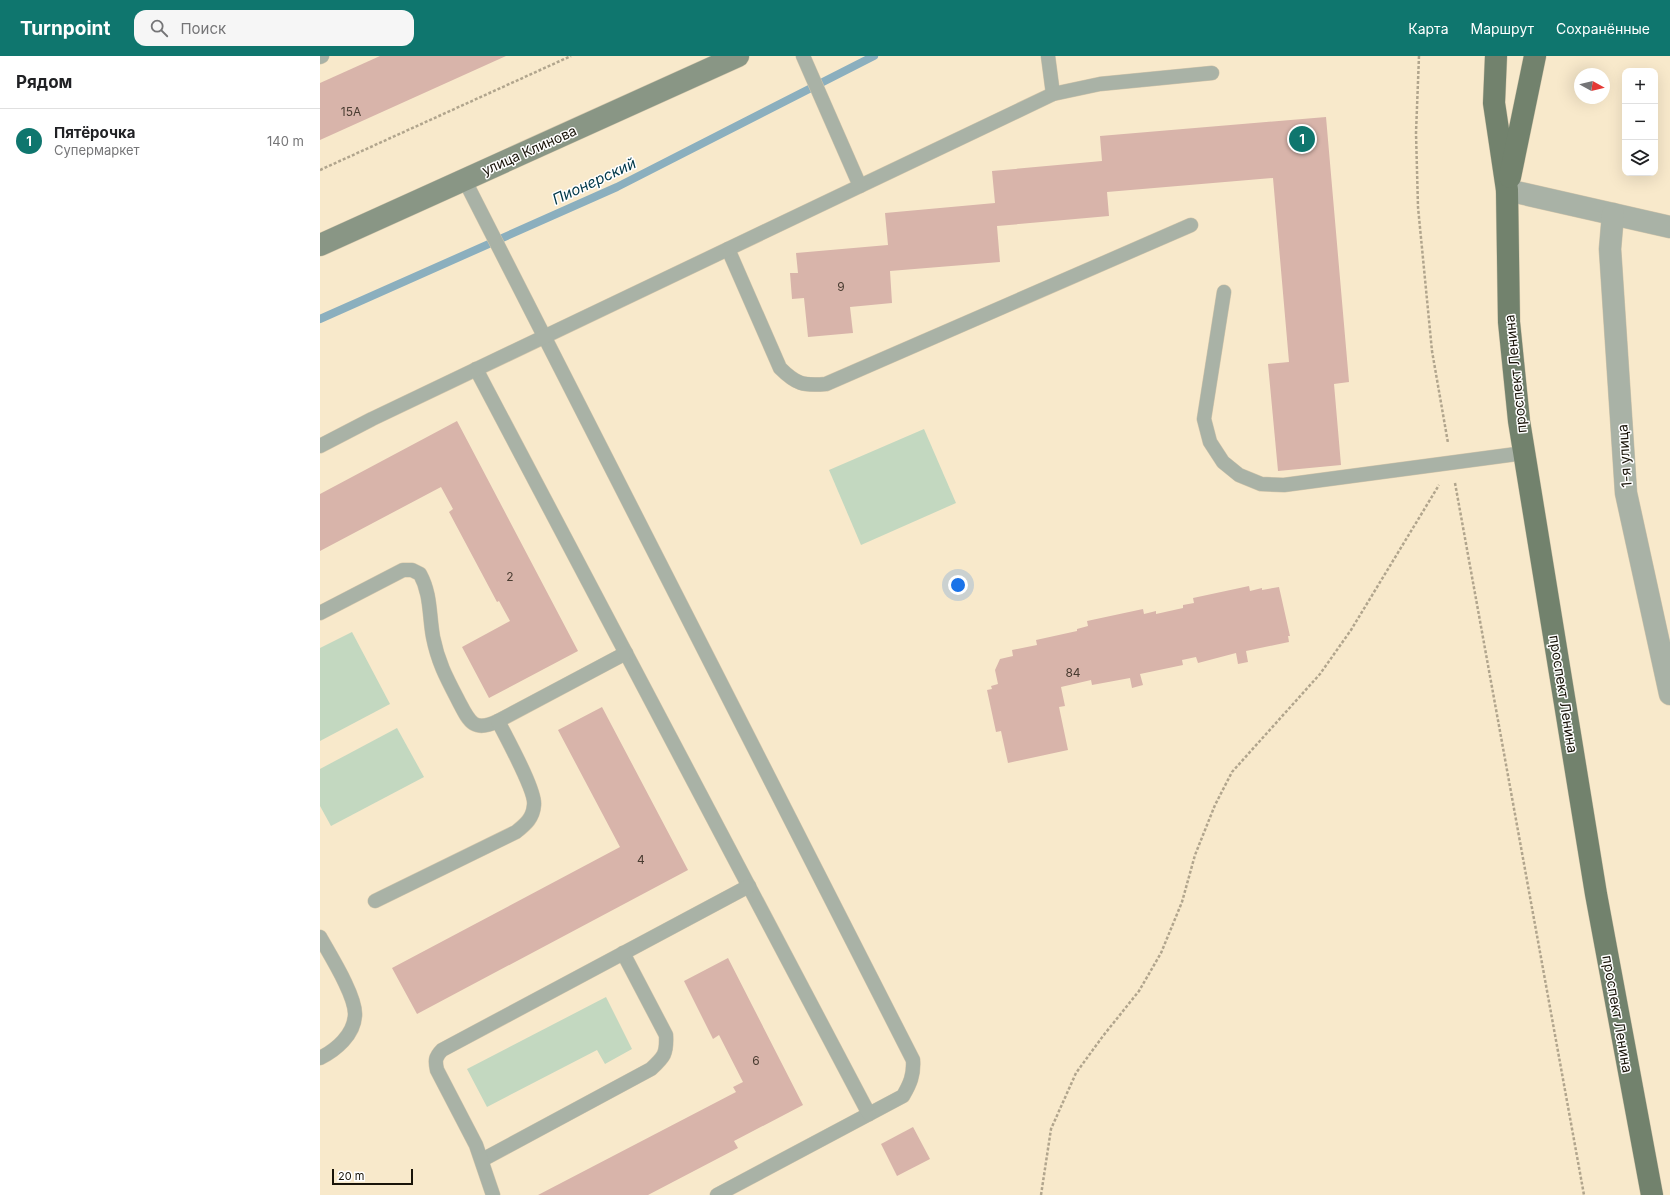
<!DOCTYPE html>
<html lang="ru">
<meta charset="utf-8">
<style>
:root{--surface:#fff;--page:#f6f6f6;--text:#202124;--muted:#757577;--line:#e0e0e0;--accent:#0f766e}
body{margin:0;font-family:Inter,sans-serif;background:var(--page);color:var(--text)}
.controls{position:absolute;right:12px;top:12px;display:grid;overflow:hidden;border-radius:8px;box-shadow:0 4px 16px #0002}
.controls button{width:36px;height:36px;display:grid;place-items:center;padding:0;border:0;border-bottom:1px solid var(--line);background:var(--surface);color:var(--text);font:20px sans-serif}
.compass{position:absolute;left:1254px;top:12px;width:36px;height:36px;border-radius:50%;background:var(--surface);box-shadow:0 4px 16px #0002;rotate:98deg}
.scale{position:absolute;left:12px;bottom:10px;width:81px;box-sizing:border-box;padding-left:4px;border:2px solid #191409;border-top:0;font-size:11px;line-height:14px;white-space:nowrap;color:#191409;-webkit-text-stroke:3px #fff;paint-order:stroke}
.you{position:absolute;left:638px;top:529px;width:14px;height:14px;margin:-10px;border:3px solid #fff;border-radius:50%;background:#1a73e8;box-shadow:0 0 0 6px #1a73e833}
.badge{display:grid;place-items:center;width:26px;height:26px;border-radius:50%;background:var(--accent);color:#fff;font-size:13px;font-weight:700}
.pin{position:absolute;translate:-50% -50%;border:2px solid #fff;box-shadow:0 1px 4px #0006}
.list{margin:0;padding:0;list-style:none}
h2{display:flex;justify-content:space-between;align-items:center;height:52px;margin:0;padding:0 16px;font-size:17px}
h2 small{font-size:13px;font-weight:400;color:var(--muted)}
.list li{display:grid;grid-template-columns:26px 1fr auto;gap:12px;align-items:center;box-sizing:border-box;height:64px;padding:0 16px;border-top:1px solid var(--line)}
.list b{display:block;font-size:15px;white-space:nowrap}
.list p{margin:0;font-size:13px;white-space:nowrap;color:var(--muted)}
.list em{font-size:13px;font-style:normal;color:var(--muted)}
.icon{flex:none;width:22px;height:22px;fill:none;stroke:currentColor;stroke-width:2;stroke-linecap:round;stroke-linejoin:round}
.map{position:relative;flex:none;width:1350px;height:1139px;overflow:hidden}
header{display:flex;align-items:center;gap:24px;box-sizing:border-box;height:56px;padding:0 20px;background:var(--accent);color:#fff}
header strong{font-size:19px}
nav{display:flex;gap:22px;margin-inline-start:auto;font-size:14px}
.search{width:280px;height:36px;background:var(--page);display:flex;align-items:center;gap:10px;box-sizing:border-box;padding:0 14px;border-radius:12px;color:var(--muted);font-size:15px}
main{display:flex}
aside{flex:1;background:var(--surface)}
.map>svg:first-child{display:block}
.green{fill:#c3d8c0}
.lines{fill:none;stroke-linecap:round;stroke-linejoin:round}
.stream{stroke:#8bafbe;stroke-width:8}
.building{fill:#d8b4aa}
.lane-casing{stroke:#d4c7ac;stroke-width:15}
.street-casing{stroke:#d4c7ac;stroke-width:23}
.secondary-casing{stroke:#d4c7ac;stroke-width:23}
.primary-casing{stroke:#d4c7ac;stroke-width:23}
.path{stroke:#b1a58d;stroke-width:2.5;stroke-dasharray:3 2;stroke-linecap:butt}
.lane{stroke:#a9b2a6;stroke-width:14}
.street{stroke:#a9b2a6;stroke-width:22}
.secondary{stroke:#899685;stroke-width:22}
.primary{stroke:#72826d;stroke-width:22}
.labels{text-anchor:middle;dominant-baseline:central;stroke-width:3;stroke-linejoin:round;paint-order:stroke}
.number-label{font-size:12px;fill:#493c31}
.street-label{font-size:14px;fill:#191409;stroke:#fff}
.water-label{font-size:15px;font-style:italic;fill:#013849;stroke:#fff}
</style>
<header>
<strong>Turnpoint</strong>
<div class="search"><svg class="icon" aria-label="search" viewBox="0 0 24 24"><circle cx="10" cy="10" r="6"/><path d="M15 15l6 6"/></svg>Поиск</div>
<nav><a>Карта</a><a>Маршрут</a><a>Сохранённые</a></nav>
</header>
<main>
<aside>
<h2>Рядом<small></small></h2>
<ul class="list">
<li><span class="badge">1</span><div><b>Пятёрочка</b><p>Супермаркет</p></div><em>140 m</em></li>
</ul>
</aside>
<div class="map">
<svg width="1350" height="1139" viewBox="0 0 1350 1139">
<rect width="100%" height="100%" fill="#f8e9cb"/>
<g class="green">
<polygon points="604,373 636,447 541,489 509,414"/>
<polygon points="32,576 70,648 0,685 0,592"/>
<polygon points="77,672 104,721 11,770 0,750 0,713"/>
<polygon points="286,941 312,993 285,1008 277,994 167,1051 147,1013"/>
</g>
<g class="lines">
<polyline class="stream" points="0,263 297,131 554,0"/>
</g>
<g class="building">
<polygon points="60,0 186,0 0,84 0,27"/>
<polygon points="1006,61 1029,326 1014,328 1021,409 958,415 948,308 969,306 953,122 787,136 789,160 677,170 680,206 570,215 572,247 530,251 533,277 488,281 484,242 472,243 470,217 478,217 476,197 568,189 565,157 675,147 672,115 782,105 780,80"/>
<polygon points="137,365 258,595 169,642 142,591 190,565 179,545 177,546 129,456 133,453 121,431 0,495 0,438"/>
<polygon points="929,530 930,535 942,532 942,534 959,531 970,580 968,580 969,586 926,595 928,606 918,608 916,597 878,607 876,601 862,604 863,609 820,618 823,629 812,632 810,622 772,629 771,624 741,631 745,650 739,651 748,694 688,707 681,675 676,676 667,634 672,633 671,630 678,628 675,614 680,603 693,600 692,594 717,589 716,584 757,575 757,573 768,570 767,565 823,553 824,558 836,555 836,558 863,552 863,549 874,547 873,542"/>
<polygon points="282,651 368,814 97,958 72,912 300,791 238,674"/>
<polygon points="408,902 483,1049 414,1085 418,1092 328,1139 218,1139 416,1036 413,1031 423,1026 399,979 393,983 364,925"/>
<polygon points="593,1071 610,1103 577,1120 561,1088"/>
</g>
<g class="lines">
<defs>
<g id="lane">
<polyline points="728,0 733,38"/>
<polyline points="0,1 2,0"/>
<path d="M144 123 593 1004C594 1019 590 1028 583 1040L397 1139"/>
<polyline points="540,130 733,38 780,28 892,17"/>
<path d="M408 193 460 312C476 328 483 330 506 328L871 169"/>
<polyline points="904,236 884,363 890,386 903,406 919,419 941,428 964,429 1204,397"/>
<polyline points="156,313 549,1058"/>
<polyline points="0,390 52,363 540,130 483,0"/>
<path d="M0 557 83 514H92L100 518C111 538 109 559 113 581 118 606 126 621 138 644 149 665 153 677 178 665L306 597"/>
<path d="M55 845 196 776C206 768 213 762 214 749 216 735 186 681 178 665"/>
<path d="M0 881C10 899 36 940 35 959 34 979 16 994 0 1002"/>
<path d="M162 1104 331 1013C344 1001 347 998 346 979L303 897"/>
<path d="M173 1139 156 1089 117 1014C115 1005 115 1001 122 994L429 830"/>
</g>
<g id="street">
<polyline points="1187,134 1350,171"/>
<polyline points="1293,158 1290,193 1306,437 1350,638"/>
</g>
<polyline id="secondary" points="0,189 418,0"/>
<g id="primary">
<polyline points="1176,0 1174,47 1187,134 1189,266 1199,365 1276,838 1332,1139"/>
<polyline points="1190,121 1215,0"/>
</g>
</defs>
<use href="#lane" class="lane-casing"/>
<use href="#street" class="street-casing"/>
<use href="#secondary" class="secondary-casing"/>
<use href="#primary" class="primary-casing"/>
<g class="path">
<polyline points="1099,0 1096,77 1098,151 1112,295 1128,387"/>
<polyline points="0,114 251,0"/>
<polyline points="1135,427 1264,1139"/>
<polyline points="721,1139 731,1073 756,1017 783,980 819,935 841,897 862,846 875,799 895,749 912,716 1000,618 1031,574 1119,429"/>
</g>
<use href="#lane" class="lane"/>
<use href="#street" class="street"/>
<use href="#secondary" class="secondary"/>
<use href="#primary" class="primary"/>
</g>
<g class="labels">
<g class="number-label">
<text x="31" y="55">15А</text>
<text x="521" y="230">9</text>
<text x="190" y="520">2</text>
<text x="753" y="616">84</text>
<text x="321" y="803">4</text>
<text x="436" y="1004">6</text>
</g>
<g class="street-label">
<text transform="translate(209 94) rotate(-24)">улица Клинова</text>
<text transform="translate(1195 318) rotate(-96)">проспект Ленина</text>
<text transform="translate(1304 400) rotate(-94)">1-я улица</text>
<text transform="translate(1244 638) rotate(81)">проспект Ленина</text>
<text transform="translate(1298 958) rotate(80)">проспект Ленина</text>
</g>
<g class="water-label">
<text transform="translate(274 125) rotate(-25)">Пионерский</text>
</g>
</g>
</svg>
<div class="controls">
<button>+</button>
<button>−</button>
<button><svg class="icon" aria-label="layers" viewBox="0 0 24 24"><path d="M12 4l9 5-9 5-9-5zM3 14l9 5 9-5"/></svg></button>
</div>
<svg class="compass" viewBox="-18 -18 36 36"><path d="M0-13l5 13h-10z" fill="#e53935"/><path d="M0 13l5-13h-10z" fill="#757577"/></svg>
<div class="scale">20 m</div>
<div class="you"></div>
<div class="pin badge" style="left:982px;top:83px">1</div>
</div>
</main>
